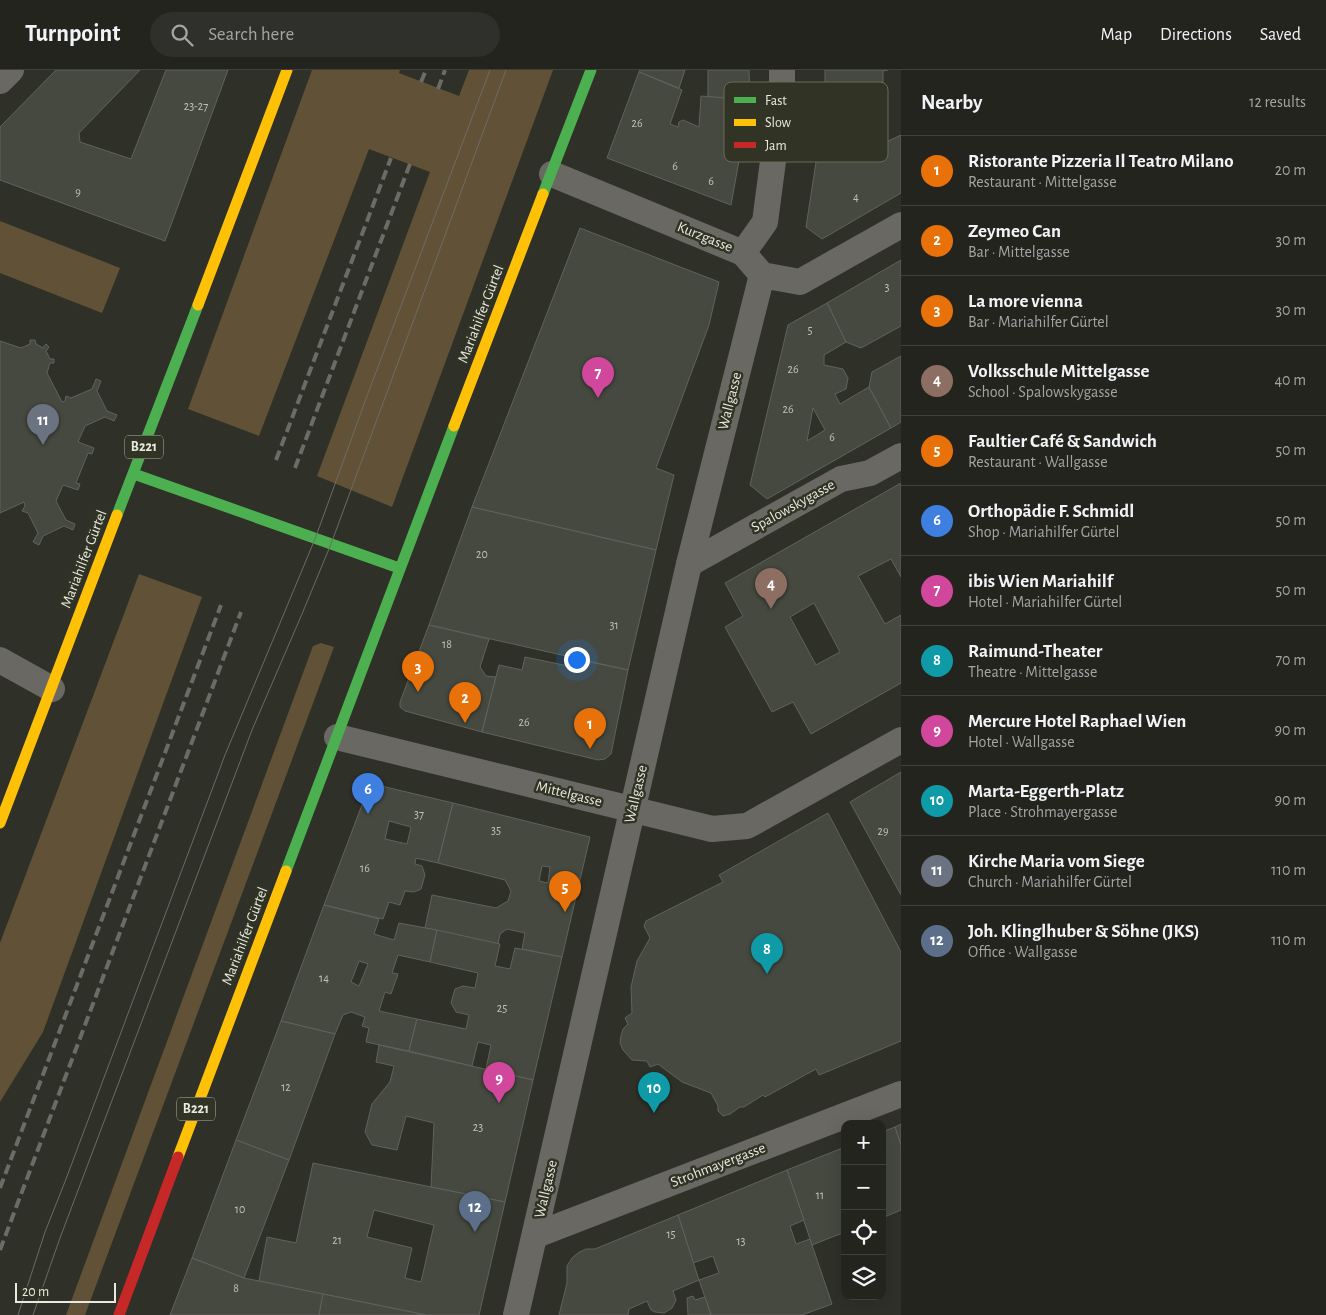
<!DOCTYPE html>
<meta charset="utf-8">
<style>
:root{--surface:#23241e;--page:#2f302b;--text:#f1f3f6;--muted:#a3a4a4;--line:#40413c;--accent:#db2777}
body{margin:0;font-family:"Alegreya Sans",sans-serif;background:var(--page);color:var(--text)}
.controls{position:absolute;right:15px;bottom:15px;display:grid;overflow:hidden;border-radius:10px;box-shadow:0 5px 20px #0002}
.controls button{width:45px;height:45px;display:grid;place-items:center;padding:0;border:0;border-bottom:1px solid var(--line);background:var(--surface);color:var(--text);font:25px sans-serif}
.scale{position:absolute;left:15px;bottom:12px;width:101px;box-sizing:border-box;padding-left:5px;border:2px solid #e8eae0;border-top:0;font-size:14px;line-height:18px;white-space:nowrap;color:#e8eae0;-webkit-text-stroke:4px #313425;paint-order:stroke}
.you{position:absolute;left:576px;top:589px;width:18px;height:18px;margin:-12px;border:4px solid #fff;border-radius:50%;background:#1a73e8;box-shadow:0 0 0 8px #1a73e833}
.badge{display:grid;place-items:center;width:32px;height:32px;border-radius:50%;background:var(--accent);color:#fff;font-size:16px;font-weight:700}
.pin{position:absolute;translate:-50% -41px;filter:drop-shadow(0 1px 2px #0008)}
.pin::after{content:'';position:absolute;top:26px;width:18px;height:15px;background:inherit;clip-path:polygon(0 0,100% 0,50% 100%)}
.list{margin:0;padding:0;list-style:none}
h2{display:flex;justify-content:space-between;align-items:center;height:65px;margin:0;padding:0 20px;font-size:21px}
h2 small{font-size:16px;font-weight:400;color:var(--muted)}
.list li{display:grid;grid-template-columns:32px 1fr auto;gap:15px;align-items:center;box-sizing:border-box;height:70px;padding:0 20px;border-top:1px solid var(--line)}
.list b{display:block;font-size:19px;white-space:nowrap}
.list p{margin:0;font-size:16px;white-space:nowrap;color:var(--muted)}
.list em{font-size:16px;font-style:normal;color:var(--muted)}
.icon{flex:none;width:28px;height:28px;fill:none;stroke:currentColor;stroke-width:2;stroke-linecap:round;stroke-linejoin:round}
.map{position:relative;flex:none;width:901px;height:1245px;overflow:hidden}
header{display:flex;align-items:center;gap:30px;box-sizing:border-box;height:70px;padding:0 25px;background:var(--surface);border-bottom:1px solid var(--line)}
header strong{font-size:24px}
nav{display:flex;gap:28px;margin-inline-start:auto;font-size:18px}
.search{width:350px;height:45px;background:var(--page);display:flex;align-items:center;gap:12px;box-sizing:border-box;padding:0 18px;border-radius:28px;color:var(--muted);font-size:19px}
main{display:flex}
aside{flex:1;background:var(--surface)}
.map>svg:first-child{display:block}
.green{fill:#615237}
.building{fill:#46493f;stroke:#60635c;fill-rule:evenodd}
.lines{fill:none;stroke-linecap:round;stroke-linejoin:round}
.street{stroke:#6a6862;stroke-width:26}
.fast{stroke:#4caf50;stroke-width:11}
.slow{stroke:#ffc107;stroke-width:11}
.jam{stroke:#c62828;stroke-width:11}
.tram{stroke:#6b6c65;stroke-width:1}
.rail{stroke:#6b6c65;stroke-width:4;stroke-dasharray:10 5;stroke-linecap:butt}
.labels{text-anchor:middle;dominant-baseline:central;stroke-width:5;stroke-linejoin:round;paint-order:stroke}
.number-label{font-size:12px;fill:#c0c2b8}
.shield{fill:#313425;stroke:#b1b3a8;stroke-width:1}
.shield-label{font-size:14px;font-weight:bold;fill:#e8eae0}
.street-label{font-size:15px;fill:#e8eae0;stroke:#313425}
.key{fill:#313425;stroke:#686b5d;stroke-width:1}
.key-label{font-size:14px;fill:#e8eae0}
</style>
<header>
<strong>Turnpoint</strong>
<div class="search"><svg class="icon" aria-label="search" viewBox="0 0 24 24"><circle cx="10" cy="10" r="6"/><path d="M15 15l6 6"/></svg>Search here</div>
<nav><a>Map</a><a>Directions</a><a>Saved</a></nav>
</header>
<main>
<div class="map">
<svg width="901" height="1245" viewBox="0 0 901 1245">
<rect width="100%" height="100%" fill="#2f3028"/>
<g class="green">
<polygon points="312,0 400,0 399,3 459,26 469,0 553,0 392,437 317,406 430,102 369,79 259,366 188,339"/>
<polygon points="0,151 120,198 102,243 0,203"/>
<polygon points="139,504 202,527 43,962 0,1032 0,873"/>
<polygon points="321,573 334,577 85,1245 66,1245 313,576"/>
</g>
<g class="building">
<polygon points="56,0 140,0 79,63 80,72 131,89 166,0 228,0 165,171 0,110 0,57"/>
<polygon points="640,0 685,0 679,18 639,2"/>
<polygon points="708,0 749,0 750,30 708,27"/>
<polygon points="825,0 888,0 883,1 883,34 825,34"/>
<polygon points="639,2 682,20 670,54 678,57 679,52 683,50 699,57 701,26 750,30 731,135 607,88"/>
<polygon points="825,34 883,34 880,75 901,65 901,123 822,169 806,157"/>
<polygon points="580,158 719,212 709,255 656,398 674,405 656,480 472,437"/>
<polygon points="901,190 901,256 861,278 846,272 827,233"/>
<path d="M827 233 846 272 824 285V295L843 299 848 308 846 319 835 324 840 334 869 317 891 358 767 429 750 415 788 255ZM813 338 825 360 807 371Z"/>
<polygon points="30,270 35,270 36,274 43,278 46,274 49,277 46,281 50,289 54,289 54,293 50,293 47,303 62,332 65,331 66,326 71,328 92,319 96,309 101,311 97,321 107,341 117,345 114,351 105,347 85,356 78,372 94,378 92,384 88,383 76,413 80,414 78,420 63,415 56,431 66,450 75,454 73,460 64,456 43,466 39,475 33,472 38,463 28,443 22,441 25,436 24,432 0,443 0,271 21,278 30,274"/>
<polygon points="901,286 901,352 891,358 869,317 872,302"/>
<path d="M901 413V507L891 489 858 506 885 554 901 545V613L811 664 793 632 772 642 725 557 743 546 725 513ZM814 533 840 582 816 595 790 547Z"/>
<polygon points="472,437 656,480 628,600 429,555"/>
<polygon points="429,555 489,569 480,597 486,606 496,607 482,662 405,641 400,637 400,632"/>
<polygon points="525,587 583,599 585,591 628,600 611,684 605,689 598,690 482,662 499,595 522,600"/>
<polygon points="901,702 901,825 850,732"/>
<path d="M377 715 453 733 438 793 416 788 415 794 422 796 425 805 421 819 414 822 405 821 400 835 389 832 383 849 324 835 368 719ZM389 751 411 757 407 774 385 769Z"/>
<path d="M453 733 590 767 562 887 522 879 525 863 507 859 500 864 498 874 425 858 432 825 496 838 508 831 511 821 505 810 438 793ZM542 796 550 797 548 813 539 811Z"/>
<polygon points="828,743 901,882 901,971 819,1005 816,999 765,1027 763,1025 744,1037 740,1037 730,1044 723,1046 718,1041 718,1036 711,1023 682,1012 658,994 650,997 647,991 632,990 623,980 620,973 621,966 623,959 628,954 625,948 632,943 631,917 637,891 650,868 644,856 646,851 723,812 719,805"/>
<path d="M324 835 379 849 374 864 394 870 399 853 437 860 430 892 398 885 392 903 398 904 391 924 385 922 379 941 417 949 409 981 366 972 369 958 362 956 365 947 351 942 343 945 335 964 281 951ZM359 891 368 894 359 916 351 912Z"/>
<polygon points="437,860 500,874 495,896 510,899 515,878 562,887 533,1010 486,999 491,975 478,972 472,996 409,981 417,949 466,959 469,945 456,942 451,933 455,919 463,916 475,918 478,903 430,892"/>
<polygon points="281,951 335,964 289,1090 236,1070"/>
<polygon points="379,975 533,1010 505,1132 431,1117 434,1053 406,1046 397,1080 372,1075 365,1062 372,1034 390,1012 394,996 376,992"/>
<polygon points="901,1054 901,1075 895,1057"/>
<polygon points="895,1057 901,1075 901,1140 882,1148 882,1062"/>
<polygon points="236,1070 289,1090 244,1208 192,1188"/>
<polygon points="845,1077 845,1162 812,1175 787,1100"/>
<path d="M313 1093 505 1132 479 1245H426L259 1211 267 1167 296 1173ZM374 1140 434 1155 421 1212 405 1208 412 1178 367 1167Z"/>
<polygon points="787,1100 804,1150 790,1156 796,1174 810,1169 832,1234 802,1245 711,1245 699,1210 719,1203 713,1186 693,1193 678,1145"/>
<polygon points="678,1145 699,1210 673,1221 676,1230 672,1238 664,1243 655,1242 651,1240 647,1231 629,1239 628,1245 559,1245 567,1213 567,1196 572,1188 578,1183 586,1179 595,1179"/>
<polygon points="192,1188 244,1208 323,1224 319,1245 170,1245"/>
<polygon points="323,1224 426,1245 319,1245"/>
<polygon points="693,1226 695,1230 705,1227 711,1245 688,1245 687,1228"/>
</g>
<g class="lines">
<g class="street">
<polyline points="0,11 11,0"/>
<polyline points="552,104 743,183 762,205 800,212 901,155"/>
<polyline points="743,183 765,152 782,23 782,0"/>
<polyline points="689,494 841,409 870,403 901,386"/>
<polyline points="0,590 52,619"/>
<polyline points="337,667 712,759 747,756 901,670"/>
<polyline points="536,1165 901,1024"/>
<polyline points="516,1245 689,494 762,205"/>
</g>
<g class="fast">
<polyline points="543,124 591,0"/>
<polyline points="134,404 399,498"/>
<polyline points="117,445 198,235"/>
<polyline points="286,801 454,356"/>
</g>
<g class="slow">
<polyline points="198,235 287,0"/>
<polyline points="454,356 543,124"/>
<polyline points="0,753 117,445"/>
<polyline points="178,1087 286,801"/>
</g>
<polyline class="jam" points="119,1245 178,1087"/>
<g class="tram">
<polyline points="18,1245 45,1162 66,1109 225,685 315,469 367,326 490,0"/>
<polyline points="33,1245 60,1168 252,660 302,544 331,474 506,0"/>
</g>
<g class="rail">
<polyline points="421,12 426,0"/>
<polyline points="438,19 445,0"/>
<polyline points="276,390 391,88"/>
<polyline points="295,398 410,94"/>
<polyline points="0,1118 221,535"/>
<polyline points="0,1180 241,542"/>
</g>
</g>
<g class="labels">
<g class="number-label">
<text x="196" y="36">23-27</text>
<text x="637" y="53">26</text>
<text x="675" y="96">6</text>
<text x="711" y="111">6</text>
<text x="78" y="122">9</text>
<text x="856" y="127">4</text>
<text x="887" y="217">3</text>
<text x="810" y="260">5</text>
<text x="793" y="299">26</text>
<text x="788" y="339">26</text>
<text x="832" y="367">6</text>
<text x="482" y="484">20</text>
<text x="614" y="555">31</text>
<text x="447" y="574">18</text>
<text x="524" y="652">26</text>
<text x="419" y="744">37</text>
<text x="496" y="760">35</text>
<text x="883" y="761">29</text>
<text x="365" y="798">16</text>
<text x="324" y="908">14</text>
<text x="502" y="938">25</text>
<text x="286" y="1017">12</text>
<text x="478" y="1057">23</text>
<text x="820" y="1125">11</text>
<text x="240" y="1139">10</text>
<text x="671" y="1164">15</text>
<text x="337" y="1170">21</text>
<text x="741" y="1171">13</text>
<text x="236" y="1218">8</text>
</g>
<g class="shield">
<rect x="125" y="365.5" width="38" height="23" rx="4"/>
<rect x="177" y="1027.5" width="38" height="23" rx="4"/>
</g>
<g class="shield-label">
<text x="144" y="377">B221</text>
<text x="196" y="1039">B221</text>
</g>
<g class="street-label">
<text transform="translate(705 167) rotate(22)">Kurzgasse</text>
<text transform="translate(481 244) rotate(-69)">Mariahilfer Gürtel</text>
<text transform="translate(730 331) rotate(-76)">Wallgasse</text>
<text transform="translate(793 436) rotate(-29)">Spalowskygasse</text>
<text transform="translate(84 489) rotate(-69)">Mariahilfer Gürtel</text>
<text transform="translate(569 724) rotate(14)">Mittelgasse</text>
<text transform="translate(636 724) rotate(-77)">Wallgasse</text>
<text transform="translate(245 866) rotate(-69)">Mariahilfer Gürtel</text>
<text transform="translate(718 1095) rotate(-21)">Strohmayergasse</text>
<text transform="translate(546 1119) rotate(-77)">Wallgasse</text>
</g>
</g>
<rect x="724" y="12" width="164" height="80" rx="8" class="key"/>
<rect x="734" y="27" width="22" height="6" fill="#4caf50"/>
<rect x="734" y="49" width="22" height="7" fill="#ffc107"/>
<rect x="734" y="72" width="22" height="6" fill="#c62828"/>
<g class="key-label">
<text x="765" y="35">Fast</text>
<text x="765" y="57">Slow</text>
<text x="765" y="80">Jam</text>
</g>
</svg>
<div class="controls">
<button>+</button>
<button>−</button>
<button><svg class="icon" aria-label="locate" viewBox="0 0 24 24"><circle cx="12" cy="12" r="6"/><path d="M12 2v4M12 18v4M2 12h4M18 12h4"/></svg></button>
<button><svg class="icon" aria-label="layers" viewBox="0 0 24 24"><path d="M12 4l9 5-9 5-9-5zM3 14l9 5 9-5"/></svg></button>
</div>
<div class="scale">20 m</div>
<div class="you"></div>
<div class="pin badge" style="left:590px;top:679px;background:#e8710a">1</div>
<div class="pin badge" style="left:465px;top:653px;background:#e8710a">2</div>
<div class="pin badge" style="left:418px;top:622px;background:#e8710a">3</div>
<div class="pin badge" style="left:771px;top:539px;background:#8d6e63">4</div>
<div class="pin badge" style="left:565px;top:842px;background:#e8710a">5</div>
<div class="pin badge" style="left:368px;top:744px;background:#3f7fe0">6</div>
<div class="pin badge" style="left:598px;top:328px;background:#d1479c">7</div>
<div class="pin badge" style="left:767px;top:904px;background:#0f9aa8">8</div>
<div class="pin badge" style="left:499px;top:1033px;background:#d1479c">9</div>
<div class="pin badge" style="left:654px;top:1043px;background:#0f9aa8">10</div>
<div class="pin badge" style="left:43px;top:375px;background:#6b7280">11</div>
<div class="pin badge" style="left:475px;top:1162px;background:#5c6f8a">12</div>
</div>
<aside>
<h2>Nearby<small>12 results</small></h2>
<ul class="list">
<li><span class="badge" style="background:#e8710a">1</span><div><b>Ristorante Pizzeria Il Teatro Milano</b><p>Restaurant · Mittelgasse</p></div><em>20 m</em></li>
<li><span class="badge" style="background:#e8710a">2</span><div><b>Zeymeo Can</b><p>Bar · Mittelgasse</p></div><em>30 m</em></li>
<li><span class="badge" style="background:#e8710a">3</span><div><b>La more vienna</b><p>Bar · Mariahilfer Gürtel</p></div><em>30 m</em></li>
<li><span class="badge" style="background:#8d6e63">4</span><div><b>Volksschule Mittelgasse</b><p>School · Spalowskygasse</p></div><em>40 m</em></li>
<li><span class="badge" style="background:#e8710a">5</span><div><b>Faultier Café &amp; Sandwich</b><p>Restaurant · Wallgasse</p></div><em>50 m</em></li>
<li><span class="badge" style="background:#3f7fe0">6</span><div><b>Orthopädie F. Schmidl</b><p>Shop · Mariahilfer Gürtel</p></div><em>50 m</em></li>
<li><span class="badge" style="background:#d1479c">7</span><div><b>ibis Wien Mariahilf</b><p>Hotel · Mariahilfer Gürtel</p></div><em>50 m</em></li>
<li><span class="badge" style="background:#0f9aa8">8</span><div><b>Raimund-Theater</b><p>Theatre · Mittelgasse</p></div><em>70 m</em></li>
<li><span class="badge" style="background:#d1479c">9</span><div><b>Mercure Hotel Raphael Wien</b><p>Hotel · Wallgasse</p></div><em>90 m</em></li>
<li><span class="badge" style="background:#0f9aa8">10</span><div><b>Marta-Eggerth-Platz</b><p>Place · Strohmayergasse</p></div><em>90 m</em></li>
<li><span class="badge" style="background:#6b7280">11</span><div><b>Kirche Maria vom Siege</b><p>Church · Mariahilfer Gürtel</p></div><em>110 m</em></li>
<li><span class="badge" style="background:#5c6f8a">12</span><div><b>Joh. Klinglhuber &amp; Söhne (JKS)</b><p>Office · Wallgasse</p></div><em>110 m</em></li>
</ul>
</aside>
</main>
